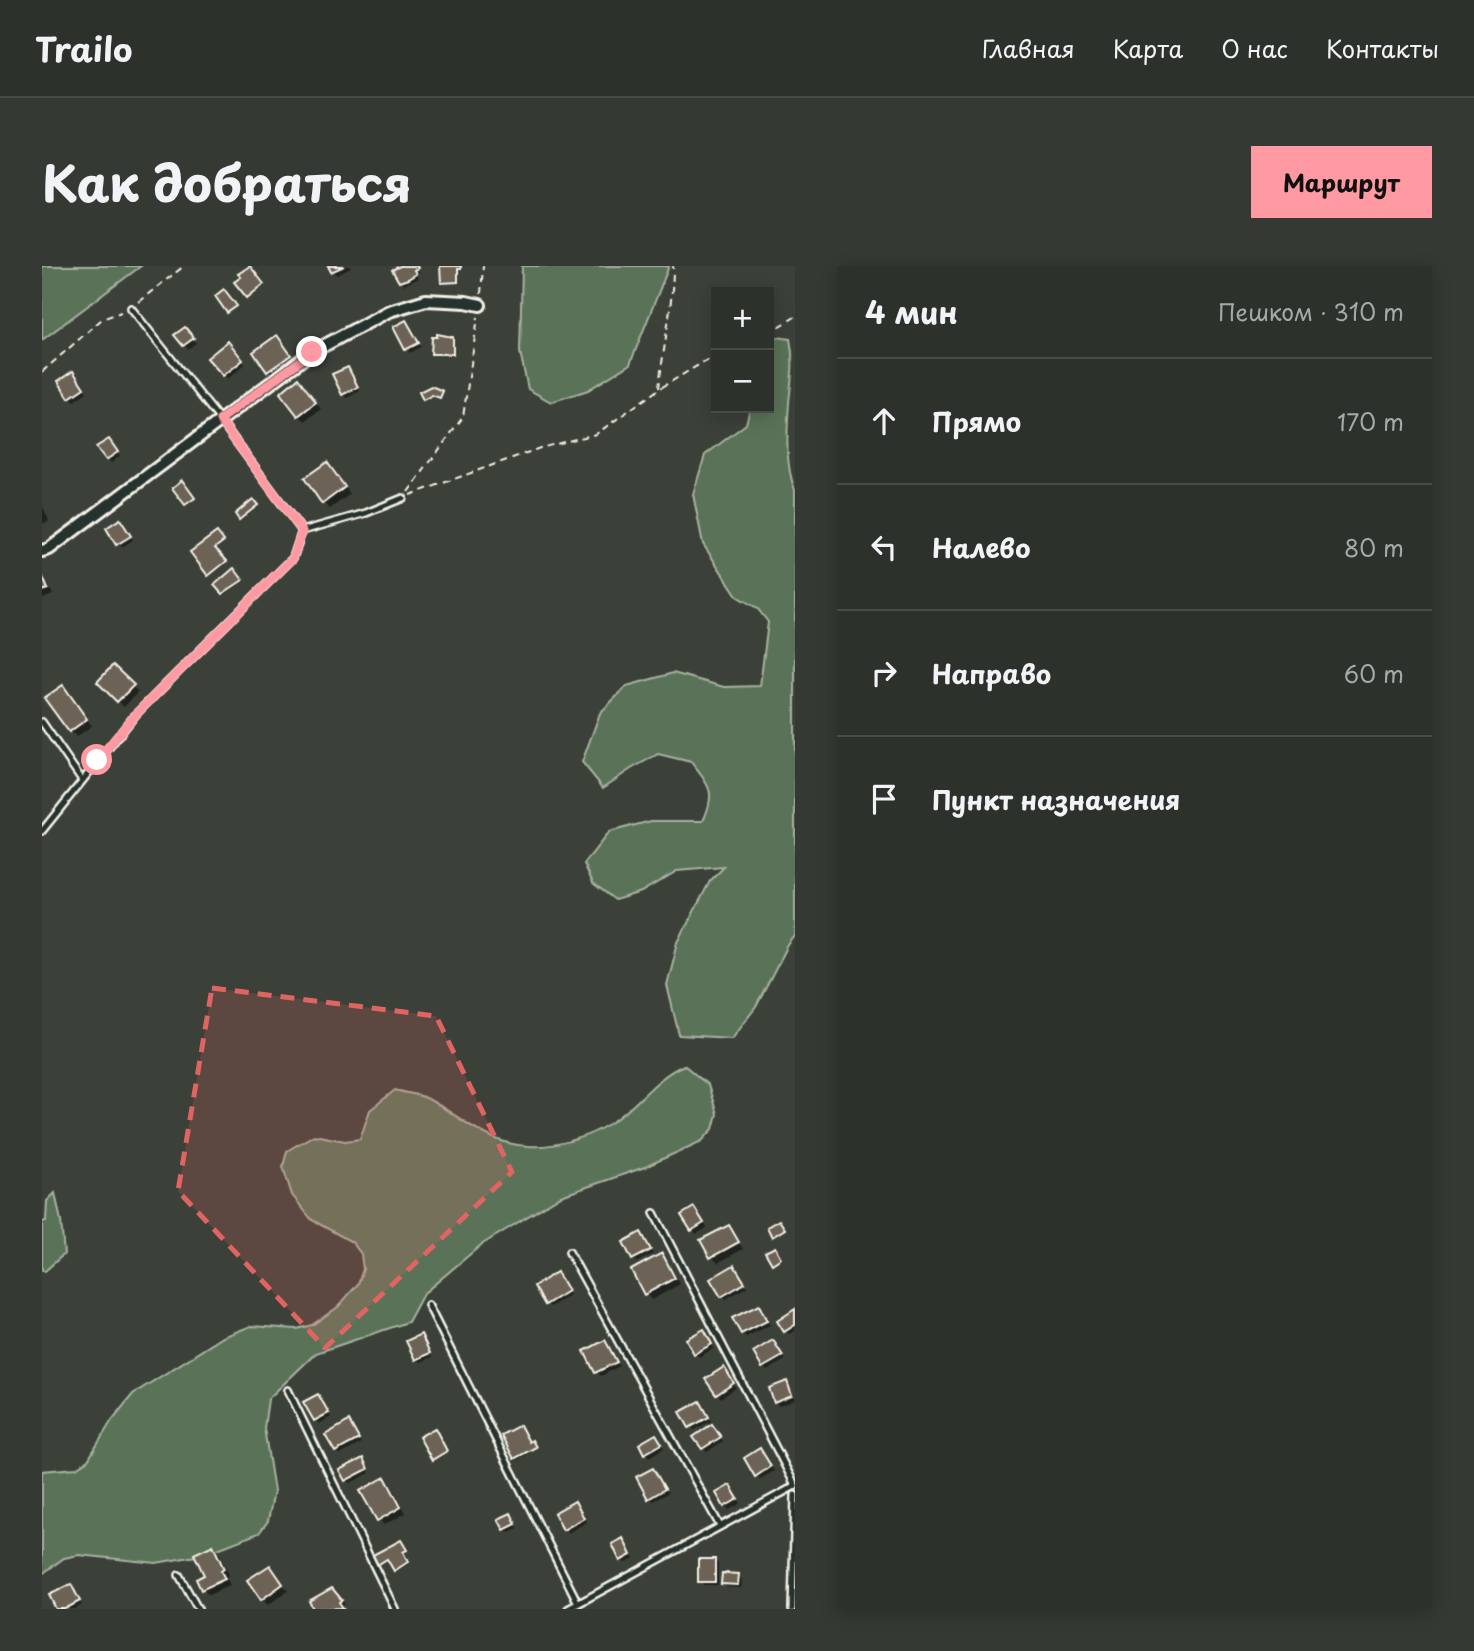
<!DOCTYPE html>
<html lang="ru">
<meta charset="utf-8">
<style>
:root{--surface:#2c312b;--page:#343933;--text:#f1f3f6;--muted:#a6a9a9;--line:#484c47;--accent:#ff9aa2}
body{margin:0;font-family:"Playpen Sans",sans-serif;background:var(--page);color:var(--text)}
.controls{position:absolute;right:21px;top:21px;display:grid;overflow:hidden;border-radius:0px;box-shadow:0 4px 18px #0003}
.controls button{width:63px;height:63px;display:grid;place-items:center;padding:0;border:0;border-bottom:2px solid var(--line);background:var(--surface);color:var(--text);font:35px sans-serif}
.stop{position:absolute;width:21px;height:21px;margin:-16px;border:5px solid #ff9aa2;border-radius:50%;background:#fff}
.stop.end{background:#ff9aa2;border-color:#fff;box-shadow:0 2px 7px #0008}
.list{margin:0;padding:0;list-style:none}
h2{display:flex;justify-content:space-between;align-items:center;height:91px;margin:0;padding:0 28px;font-size:30px}
h2 small{font-size:23px;font-weight:400;color:var(--muted)}
.list li{display:grid;grid-template-columns:46px 1fr auto;gap:21px;align-items:center;box-sizing:border-box;height:126px;padding:0 28px;border-top:2px solid var(--line)}
.list b{display:block;font-size:26px;white-space:nowrap}
.list em{font-size:23px;font-style:normal;color:var(--muted)}
.icon{flex:none;width:38px;height:38px;fill:none;stroke:currentColor;stroke-width:2;stroke-linecap:round;stroke-linejoin:round}
.map{position:relative;flex:none;width:753px;height:1343px;overflow:hidden;border-radius:0px}
header{display:flex;align-items:center;gap:42px;box-sizing:border-box;height:98px;padding:0 35px;background:var(--surface);border-bottom:2px solid var(--line)}
header strong{font-size:33px}
nav{display:flex;gap:38px;margin-inline-start:auto;font-size:24px}
.intro{display:flex;align-items:center;justify-content:space-between;box-sizing:border-box;height:168px;padding:0 42px}
h1{margin:0;font-size:49px}
.button{padding:18px 32px;border-radius:0px;background:var(--accent);color:#111;font-size:24px;font-weight:700}
main{display:flex;gap:42px;padding:0 42px}
aside{flex:1;background:var(--surface);border-radius:0px;box-shadow:0 4px 18px #0003}
.map>svg:first-child{display:block}
.green{fill:#5a7358;stroke:#a7b2a0;stroke-width:2}
.shadow{fill:#0007}
.building{fill:#6c6255;stroke:#f4f1e8;stroke-width:2}
.lines{fill:none;stroke-linecap:round;stroke-linejoin:round}
.lane-casing{stroke:#f4f1e8;stroke-width:10}
.street-casing{stroke:#f4f1e8;stroke-width:16}
.path{stroke:#f4f1e8;stroke-width:2;stroke-dasharray:7 5;stroke-linecap:butt}
.lane{stroke:#26332d;stroke-width:5}
.street{stroke:#26332d;stroke-width:10}
.route{stroke:#ff9aa2;stroke-width:9}
.marked{fill:#df6462;fill-opacity:0.2;stroke:#df6462;stroke-width:5;stroke-dasharray:14 9;stroke-linejoin:round}
</style>
<header>
<strong>Trailo</strong>
<nav><a>Главная</a><a>Карта</a><a>О нас</a><a>Контакты</a></nav>
</header>
<div class="intro"><h1>Как добраться</h1><a class="button">Маршрут</a></div>
<main>
<div class="map">
<svg width="753" height="1343" viewBox="0 0 753 1343">
<rect width="100%" height="100%" fill="#3b4139"/>
<filter id="ink" filterUnits="userSpaceOnUse"><feTurbulence type="fractalNoise" baseFrequency=".0143" numOctaves="2"/><feDisplacementMap in="SourceGraphic" scale="14" xChannelSelector="R" yChannelSelector="G"/><feConvolveMatrix kernelMatrix="1 2 1 2 8 2 1 2 1" color-interpolation-filters="sRGB"/></filter>
<g filter="url(#ink)">
<g class="green">
<polygon points="0,0 99,0 0,74"/>
<polygon points="480,0 627,0 588,98 546,124 509,136 486,123 478,86"/>
<path d="M735 71 748 73C753 95 749 115 747 137 745 165 743 199 753 224V670L746 679 714 741 690 772 637 769 625 719 636 676 668 615 682 601 635 605 599 626 573 634 551 617 542 598 567 566 609 555H661C675 525 667 520 649 496L616 488 589 503 561 522 540 496 558 447 585 420 631 407 682 421 718 420 726 356 715 342 696 331 661 278 651 228 663 189 704 158 708 142H727V83Z"/>
<path d="M642 799 666 819 675 848 671 863 660 875 603 901 519 930 439 979 381 1028 366 1056 274 1087 226 1133 222 1162 232 1225 226 1255 217 1267 160 1289 114 1297 37 1289 22 1292 0 1308V1205L34 1202 46 1194 70 1154 91 1128 181 1071 209 1060 255 1063 270 1059 296 1041 316 1018 321 1003 319 988 310 976 270 954 250 929 241 901 245 885 272 869 303 875 318 873 328 844 353 824C363 827 375 828 384 832 408 844 429 863 454 873 491 888 534 878 567 858 595 842 611 812 642 799Z"/>
<polygon points="13,927 19,955 22,988 3,1005 0,1005 0,956 4,955 5,935"/>
</g>
<g class="shadow">
<polygon points="288,0 308,0 309,2 295,9"/>
<polygon points="362,0 373,0 378,6 374,8 376,12 362,19 358,15"/>
<polygon points="400,0 419,0 419,4 417,4 417,17 400,16"/>
<polygon points="207,2 222,20 207,32 195,16"/>
<polygon points="364,56 379,81 368,87 365,83"/>
<polygon points="146,67 154,77 146,83 142,79"/>
<polygon points="235,71 254,96 232,111 226,105"/>
<polygon points="410,73 411,89 391,87"/>
<polygon points="189,81 203,98 186,113 182,109"/>
<polygon points="306,103 318,125 305,132 301,128"/>
<polygon points="34,111 45,126 32,135 18,116"/>
<polygon points="262,121 279,143 263,155 257,149"/>
<polygon points="70,178 78,190 69,197 57,182"/>
<polygon points="285,198 308,228 288,243 282,237"/>
<polygon points="211,236 216,241 200,254 195,248"/>
<polygon points="0,238 7,255 0,258"/>
<polygon points="81,259 91,274 80,281 76,278"/>
<polygon points="174,268 182,277 173,284 185,297 168,310 150,287"/>
<polygon points="192,304 201,316 183,328 175,319"/>
<polygon points="0,307 11,329 0,333"/>
<polygon points="71,401 96,426 82,441 57,416"/>
<polygon points="21,421 50,460 34,471 5,432"/>
<polygon points="656,947 665,962 654,968 642,950"/>
<polygon points="686,961 701,983 676,997 670,991"/>
<polygon points="599,968 611,988 595,996 592,993"/>
<polygon points="620,990 626,996 638,1018 610,1034 603,1028"/>
<polygon points="695,1005 705,1021 684,1033 680,1030"/>
<polygon points="518,1012 528,1029 508,1041 505,1038"/>
<polygon points="716,1041 728,1059 704,1071 700,1067"/>
<polygon points="753,1045 753,1065 747,1068 743,1064"/>
<polygon points="661,1065 672,1082 657,1091 653,1087"/>
<polygon points="378,1070 390,1091 378,1096 374,1093"/>
<polygon points="563,1076 577,1100 559,1110 555,1106"/>
<polygon points="735,1080 743,1094 725,1105 721,1101"/>
<polygon points="685,1107 694,1122 679,1132 675,1128"/>
<polygon points="744,1117 753,1134 737,1140 733,1136"/>
<polygon points="276,1130 289,1151 277,1158 273,1154"/>
<polygon points="658,1137 669,1155 652,1164 649,1161"/>
<polygon points="307,1158 319,1177 298,1189 294,1185"/>
<polygon points="674,1164 681,1175 665,1186 661,1182"/>
<polygon points="461,1170 491,1177 494,1183 475,1194"/>
<polygon points="618,1174 622,1182 607,1191 599,1179"/>
<polygon points="721,1188 732,1205 718,1213 715,1210"/>
<polygon points="320,1194 328,1207 308,1217 304,1214"/>
<polygon points="611,1204 626,1227 611,1235 607,1231"/>
<polygon points="343,1213 349,1219 364,1247 342,1259 336,1253"/>
<polygon points="688,1221 699,1237 687,1244 684,1240"/>
<polygon points="536,1241 545,1256 526,1267 523,1263"/>
<polygon points="468,1249 476,1262 467,1267 463,1263"/>
<polygon points="581,1275 592,1293 583,1297 580,1294"/>
<polygon points="360,1277 365,1286 361,1288 367,1298 354,1305 348,1294 333,1300"/>
<polygon points="171,1281 177,1287 187,1309 184,1311 188,1319 167,1329 161,1323"/>
<polygon points="672,1294 676,1298 676,1319 662,1319 658,1315"/>
<polygon points="228,1301 246,1325 226,1339 220,1333"/>
<polygon points="696,1310 700,1313 699,1322 685,1321 681,1317"/>
<polygon points="29,1320 40,1339 33,1343 16,1343"/>
<polygon points="296,1329 303,1338 300,1340 302,1343 273,1343 269,1335"/>
</g>
<g class="building">
<polygon points="208,0 222,18 205,32 192,16 199,11 196,8"/>
<polygon points="286,0 302,0 289,6"/>
<polygon points="358,0 375,0 376,2 372,4 374,8 366,13 357,16 350,4"/>
<polygon points="398,0 419,0 419,3 416,3 416,16 399,17"/>
<polygon points="182,23 195,40 185,47 173,30"/>
<polygon points="364,54 377,77 363,84 351,61"/>
<polygon points="143,61 152,72 141,80 132,69"/>
<polygon points="395,68 411,71 411,88 389,88 390,71 395,71"/>
<polygon points="235,69 249,89 225,106 211,86"/>
<polygon points="186,75 201,94 181,110 165,92"/>
<polygon points="306,101 316,121 300,129 290,108"/>
<polygon points="31,105 42,122 27,132 16,115"/>
<polygon points="256,112 274,136 256,150 238,127"/>
<polygon points="389,120 401,125 398,132 390,129 381,134 377,126"/>
<polygon points="67,173 76,186 64,194 54,181"/>
<polygon points="285,196 303,221 280,238 262,212"/>
<polygon points="140,214 153,232 143,239 130,222"/>
<polygon points="211,233 216,239 197,254 193,248"/>
<polygon points="78,253 89,270 74,279 64,262"/>
<polygon points="175,266 182,275 173,282 185,295 166,310 148,286"/>
<polygon points="192,302 201,314 180,328 172,319"/>
<polygon points="0,309 6,323 0,325"/>
<polygon points="71,399 92,419 75,436 55,416"/>
<polygon points="21,419 45,453 27,466 2,432"/>
<polygon points="652,941 662,957 649,965 639,949"/>
<polygon points="737,954 743,963 730,971 725,961"/>
<polygon points="687,959 697,976 668,992 658,974"/>
<polygon points="599,966 609,984 590,994 581,976"/>
<polygon points="733,981 739,992 730,998 723,986"/>
<polygon points="620,987 633,1012 602,1029 589,1004"/>
<polygon points="692,999 703,1017 679,1031 668,1013"/>
<polygon points="515,1006 526,1025 503,1039 492,1020"/>
<polygon points="717,1039 725,1055 699,1068 690,1052"/>
<polygon points="753,1043 753,1059 742,1066 735,1055"/>
<polygon points="662,1063 670,1078 652,1088 644,1073"/>
<polygon points="379,1068 388,1087 373,1094 364,1075"/>
<polygon points="563,1074 575,1096 553,1107 542,1085"/>
<polygon points="731,1074 741,1090 720,1102 711,1086"/>
<polygon points="682,1101 692,1117 674,1129 663,1113"/>
<polygon points="745,1115 750,1130 732,1137 727,1122"/>
<polygon points="276,1128 287,1147 272,1155 261,1136"/>
<polygon points="658,1135 667,1151 647,1162 638,1146"/>
<polygon points="307,1155 317,1173 293,1186 283,1169"/>
<polygon points="670,1158 679,1171 660,1183 651,1171"/>
<polygon points="478,1159 487,1176 490,1174 494,1181 472,1193 459,1169"/>
<polygon points="393,1162 405,1185 390,1194 377,1171"/>
<polygon points="614,1168 620,1178 602,1188 597,1178"/>
<polygon points="718,1182 729,1200 713,1211 702,1192"/>
<polygon points="321,1192 326,1203 303,1215 297,1204"/>
<polygon points="611,1202 623,1223 606,1233 594,1211"/>
<polygon points="343,1211 359,1241 335,1255 318,1225"/>
<polygon points="688,1219 696,1233 682,1241 674,1227"/>
<polygon points="533,1235 542,1252 521,1264 512,1247"/>
<polygon points="469,1247 474,1258 462,1264 456,1253"/>
<polygon points="581,1272 589,1289 578,1295 570,1278"/>
<polygon points="359,1274 365,1284 361,1286 366,1296 352,1305 345,1293 332,1301 327,1291"/>
<polygon points="171,1279 182,1303 179,1305 183,1313 159,1324 154,1313 162,1309 152,1288"/>
<rect x="656" y="1293" width="17" height="23"/>
<polygon points="228,1299 241,1318 219,1334 205,1314"/>
<polygon points="680,1307 697,1308 696,1319 679,1318"/>
<polygon points="29,1318 38,1335 23,1343 14,1343 7,1329"/>
<polygon points="290,1322 300,1334 297,1336 301,1342 271,1343 267,1335"/>
</g>
<g class="lines">
<defs>
<g id="lane">
<polyline points="89,42 178,154 260,265"/>
<polyline points="0,456 40,514"/>
<polyline points="0,565 94,448 251,292 260,265 324,247 361,232"/>
<polyline points="612,947 753,1219"/>
<polyline points="527,986 678,1260"/>
<polyline points="386,1039 536,1337"/>
<polyline points="246,1124 353,1343"/>
<polyline points="137,1309 156,1343"/>
<polyline points="526,1343 753,1220"/>
<polyline points="750,1343 753,1229"/>
</g>
<polyline id="street" points="0,285 7,283 270,86 347,45 384,34 424,36 438,39"/>
</defs>
<use href="#lane" class="lane-casing"/>
<use href="#street" class="street-casing"/>
<g class="path">
<polyline points="439,28 441,0"/>
<polyline points="96,36 142,0"/>
<polyline points="727,67 753,51"/>
<polyline points="0,106 60,53 79,46"/>
<path d="M617 122C621 81 631 41 631 0"/>
<polyline points="366,226 421,151 436,51"/>
<polyline points="368,229 498,182 554,168 617,123 663,95 674,90"/>
</g>
<use href="#lane" class="lane"/>
<use href="#street" class="street"/>
</g>
</g>
<g class="lines" filter="url(#ink)">
<polyline class="route" points="55,494 94,448 251,292 260,265 178,154 270,86"/>
</g>
<path class="marked" d="M170 722 394 750 470 906 283 1082 136 925Z"/>
</svg>
<div class="controls">
<button>+</button>
<button>−</button>
</div>
<div class="stop" style="left:55px;top:494px"></div>
<div class="stop end" style="left:270px;top:86px"></div>
</div>
<aside>
<h2>4 мин<small>Пешком · 310 m</small></h2>
<ul class="list">
<li><svg class="icon" aria-label="ahead" viewBox="0 0 24 24"><path d="M12 20V5M6 11l6-6 6 6"/></svg><div><b>Прямо</b></div><em>170 m</em></li>
<li><svg class="icon" aria-label="left" viewBox="0 0 24 24"><path d="M17 20v-9H6M10 6l-5 5 5 5"/></svg><div><b>Налево</b></div><em>80 m</em></li>
<li><svg class="icon" aria-label="right" viewBox="0 0 24 24"><path d="M7 20v-9h11M14 6l5 5-5 5"/></svg><div><b>Направо</b></div><em>60 m</em></li>
<li><svg class="icon" aria-label="arrive" viewBox="0 0 24 24"><path d="M6 21V4h12l-3 4 3 4H6"/></svg><div><b>Пункт назначения</b></div></li>
</ul>
</aside>
</main>
